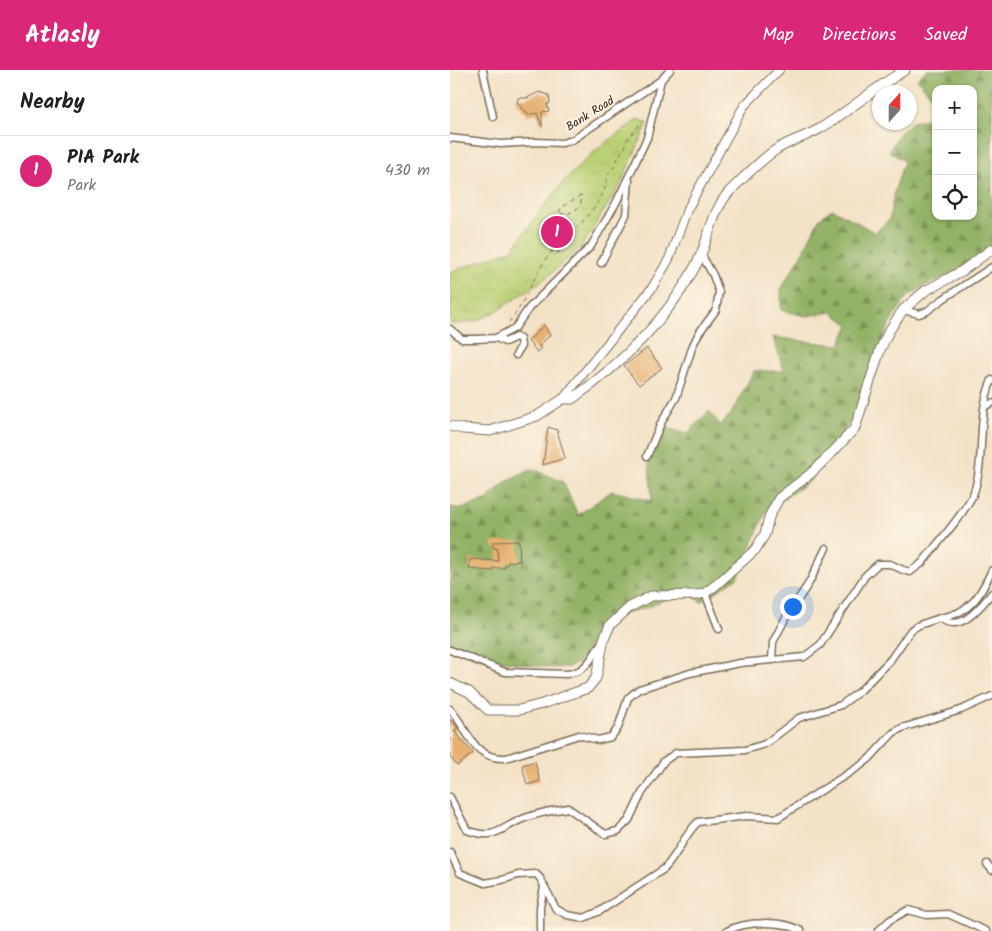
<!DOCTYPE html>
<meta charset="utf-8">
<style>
:root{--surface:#fff;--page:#f6f6f6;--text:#202124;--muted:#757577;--line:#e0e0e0;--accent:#db2777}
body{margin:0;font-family:Kalam,sans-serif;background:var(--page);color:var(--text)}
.controls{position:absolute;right:15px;top:15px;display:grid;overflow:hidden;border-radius:10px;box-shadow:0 1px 4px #0004}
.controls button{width:45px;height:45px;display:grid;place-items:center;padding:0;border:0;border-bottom:1px solid var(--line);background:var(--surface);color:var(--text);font:25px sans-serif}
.compass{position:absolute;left:422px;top:15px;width:45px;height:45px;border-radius:50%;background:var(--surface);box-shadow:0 1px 4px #0004;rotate:21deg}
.you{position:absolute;left:342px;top:536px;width:18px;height:18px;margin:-12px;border:4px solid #fff;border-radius:50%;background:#1a73e8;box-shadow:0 0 0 8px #1a73e833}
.badge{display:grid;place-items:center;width:32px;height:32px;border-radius:50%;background:var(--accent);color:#fff;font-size:16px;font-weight:700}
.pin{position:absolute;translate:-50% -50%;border:2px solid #fff;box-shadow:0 1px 5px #0006}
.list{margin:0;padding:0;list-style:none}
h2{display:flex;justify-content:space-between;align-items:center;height:65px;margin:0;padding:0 20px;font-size:21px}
h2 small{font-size:16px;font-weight:400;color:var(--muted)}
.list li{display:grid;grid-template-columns:32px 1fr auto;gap:15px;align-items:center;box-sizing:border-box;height:70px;padding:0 20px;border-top:1px solid var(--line)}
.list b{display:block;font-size:19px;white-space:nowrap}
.list p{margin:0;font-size:16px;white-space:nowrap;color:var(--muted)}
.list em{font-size:16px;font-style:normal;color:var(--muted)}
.icon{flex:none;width:28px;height:28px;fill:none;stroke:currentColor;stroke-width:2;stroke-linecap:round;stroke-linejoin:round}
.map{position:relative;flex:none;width:542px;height:861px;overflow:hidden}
header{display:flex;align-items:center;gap:30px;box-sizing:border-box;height:70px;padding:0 25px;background:var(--accent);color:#fff}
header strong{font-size:24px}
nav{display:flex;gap:28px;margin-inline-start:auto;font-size:18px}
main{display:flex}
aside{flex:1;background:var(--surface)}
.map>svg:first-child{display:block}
.forest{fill:url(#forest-firs);stroke:#676e42}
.park{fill:url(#park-crowns);stroke:#7a7d4a}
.building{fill:#e6b06f}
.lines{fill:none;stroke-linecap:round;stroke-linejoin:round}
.minor-casing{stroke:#7b6a59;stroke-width:9}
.tertiary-casing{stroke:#7b6a59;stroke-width:10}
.secondary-casing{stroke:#7b6a59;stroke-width:11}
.path{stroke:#7b6a59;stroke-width:1;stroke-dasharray:4 4;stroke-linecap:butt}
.minor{stroke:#fff;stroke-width:6}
.tertiary{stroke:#fff;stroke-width:8}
.secondary{stroke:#fff;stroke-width:9}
.labels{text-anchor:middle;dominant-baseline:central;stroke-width:4;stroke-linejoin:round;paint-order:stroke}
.street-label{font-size:12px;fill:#3b2a1e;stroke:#fcf5e5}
</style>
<header>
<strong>Atlasly</strong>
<nav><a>Map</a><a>Directions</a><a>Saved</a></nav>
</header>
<main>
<aside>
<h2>Nearby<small></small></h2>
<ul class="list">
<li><span class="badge">1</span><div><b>PIA Park</b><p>Park</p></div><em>430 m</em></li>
</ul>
</aside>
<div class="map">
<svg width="542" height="861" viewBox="0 0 542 861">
<defs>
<pattern id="forest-firs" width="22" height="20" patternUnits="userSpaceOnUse" patternTransform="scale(1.25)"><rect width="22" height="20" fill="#93b266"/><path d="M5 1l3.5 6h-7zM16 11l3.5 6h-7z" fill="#799153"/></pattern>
<pattern id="park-crowns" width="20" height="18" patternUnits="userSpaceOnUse" patternTransform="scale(1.25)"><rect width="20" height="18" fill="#bad075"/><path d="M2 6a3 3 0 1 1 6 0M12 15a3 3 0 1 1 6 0" fill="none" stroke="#a1b365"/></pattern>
</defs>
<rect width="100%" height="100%" fill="#fcf5e5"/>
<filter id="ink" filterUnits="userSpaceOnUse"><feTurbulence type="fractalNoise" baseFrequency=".02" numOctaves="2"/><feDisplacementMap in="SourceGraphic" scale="10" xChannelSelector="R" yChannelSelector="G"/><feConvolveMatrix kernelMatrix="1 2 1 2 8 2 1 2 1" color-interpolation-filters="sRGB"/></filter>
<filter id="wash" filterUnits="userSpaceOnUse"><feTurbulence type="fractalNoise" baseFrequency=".0096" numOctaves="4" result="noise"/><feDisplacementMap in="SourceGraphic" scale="20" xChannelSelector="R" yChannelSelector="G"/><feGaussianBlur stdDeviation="1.12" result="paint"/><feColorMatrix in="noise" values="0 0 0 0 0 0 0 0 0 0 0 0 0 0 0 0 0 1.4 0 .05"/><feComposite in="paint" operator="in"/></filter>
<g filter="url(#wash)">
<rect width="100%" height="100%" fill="#f3e2c6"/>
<polygon class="forest" points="477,0 542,0 542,176 505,203 476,215 457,227 439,254 405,344 382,379 360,411 316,441 302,475 287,508 251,532 234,520 199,537 161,547 129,592 119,597 103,598 31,588 0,575 0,437 12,439 37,429 56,412 83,399 113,412 128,445 162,421 202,431 199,393 213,357 237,364 259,341 270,355 281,344 304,301 334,301 323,267 359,272 390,275 399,255 382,242 356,246 331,240 331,219 351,186 369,149 382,139 410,154 425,163 440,148 444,123 454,91 439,81 449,64 462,52 486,47 486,146 523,146 523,19 486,19 486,31 467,9"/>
<polygon class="park" points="188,49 198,53 170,115 132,176 96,208 45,242 26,251 2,255 0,253 0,202 62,180 84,149 115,110 145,81"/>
<g id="blocks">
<g class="building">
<polygon points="89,22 99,25 100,33 97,34 99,41 92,42 92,57 87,43 77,45 76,41 71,39 72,36 67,34 68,28 77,28"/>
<polygon points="94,255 100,265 89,276 91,278 87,282 78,271"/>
<polygon points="197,278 212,298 189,315 174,296"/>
<polygon points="98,357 107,360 115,388 93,395"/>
<polygon points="69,471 70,491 58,492 58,494 55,495 55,498 43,498 43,501 19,499 20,489 48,491 47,478 43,478 43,472"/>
<polygon points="0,649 8,658 4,661 23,683 7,696 0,687"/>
<polygon points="85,691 90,711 77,715 72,695"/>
</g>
</g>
</g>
<g filter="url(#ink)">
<use href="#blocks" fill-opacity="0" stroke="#7b6a59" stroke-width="1"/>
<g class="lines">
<defs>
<g id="minor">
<polyline points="33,0 43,47"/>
<polyline points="0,68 51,74 85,72 112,73 122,70 211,10 220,0"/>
<polyline points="151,193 176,145 179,110"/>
<polyline points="453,240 469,244 477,241 493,229 542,197"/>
<polyline points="0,259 12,269 26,269 46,268 65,258 79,238 141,176 166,133 197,68 211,10"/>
<polyline points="46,268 55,272 66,267 70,269 71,276 66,285"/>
<polyline points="535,336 542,333"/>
<polyline points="197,386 211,353 226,328 243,275 249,263 266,240 269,222 263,205 251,184"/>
<polyline points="255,523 269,559"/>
<path d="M490 548C521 543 530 526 542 500"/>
<path d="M0 580 55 602 116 604C136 603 142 587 152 572"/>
<polyline points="322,590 323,572 334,551 359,513 376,478"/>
<path d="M0 639C18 658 22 690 56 688L129 665 148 670 161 667 168 658 178 628 189 619 240 603 290 593 354 587 370 575 415 506 428 494H440L453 500 460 502 472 493C485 476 517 441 524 422 536 385 526 346 542 310"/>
<path d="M0 727 17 760C47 771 49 758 75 748 89 743 104 740 118 738L155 764 168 761 179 750 192 723 214 691 226 683 295 680 315 674 349 648 391 635 410 621 441 589 461 560 469 555 490 548C511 564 530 537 542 523"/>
<path d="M0 782 10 803 35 813 52 810 68 805 86 804 90 808 106 839 117 845 134 848 150 841 214 799C228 785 233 766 248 752L297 746 328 748 410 696 419 689 443 663 452 658 511 640 542 626"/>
<polyline points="537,794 542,800"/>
<polyline points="90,861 90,837 94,817"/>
<path d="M277 861C295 851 332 850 351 861"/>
<polyline points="428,861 440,850 458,840 477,845 498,844 536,861"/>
</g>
<polyline id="tertiary" points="113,329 202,218 219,189 237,140 294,36 329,0"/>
<g id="secondary">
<path d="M0 356 13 359 40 361 87 346 113 329H122C172 294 221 245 248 191 259 169 262 141 279 122 291 110 310 91 324 81 338 71 356 67 371 58 400 40 426 17 455 0"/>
<polyline points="0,613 19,622 38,640 69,640 92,634 138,618 146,608 154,569 160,555 180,537 201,526 247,525 255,523 266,515 305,480 315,464 319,447 329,428 359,405 380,385 405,358 430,280 439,261 453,240 475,221 512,201 542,179"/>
</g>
</defs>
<use href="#minor" class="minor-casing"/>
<use href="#tertiary" class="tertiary-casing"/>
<use href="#secondary" class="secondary-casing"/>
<g class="path">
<path d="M110 144C122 145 132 138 132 125"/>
<polyline points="104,171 106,162 102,153 112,137 131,125"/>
<path d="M111 174 104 171 101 176 102 181 106 183 109 182 111 174C127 157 158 130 157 105L162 101 170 84 175 78 177 70 193 50"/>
<path d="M59 252C77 231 84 203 102 181"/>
</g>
<use href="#minor" class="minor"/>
<use href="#tertiary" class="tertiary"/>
<use href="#secondary" class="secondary"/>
</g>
</g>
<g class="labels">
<g class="street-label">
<text transform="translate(140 44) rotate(-32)">Bank Road</text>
</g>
</g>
</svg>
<div class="controls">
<button>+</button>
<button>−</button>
<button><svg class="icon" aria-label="locate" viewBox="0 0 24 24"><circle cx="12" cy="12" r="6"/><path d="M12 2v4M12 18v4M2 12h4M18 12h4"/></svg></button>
</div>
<svg class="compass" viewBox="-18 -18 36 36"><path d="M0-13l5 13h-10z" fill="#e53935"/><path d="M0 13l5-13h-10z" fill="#757577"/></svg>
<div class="you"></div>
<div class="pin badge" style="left:107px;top:162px">1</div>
</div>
</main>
